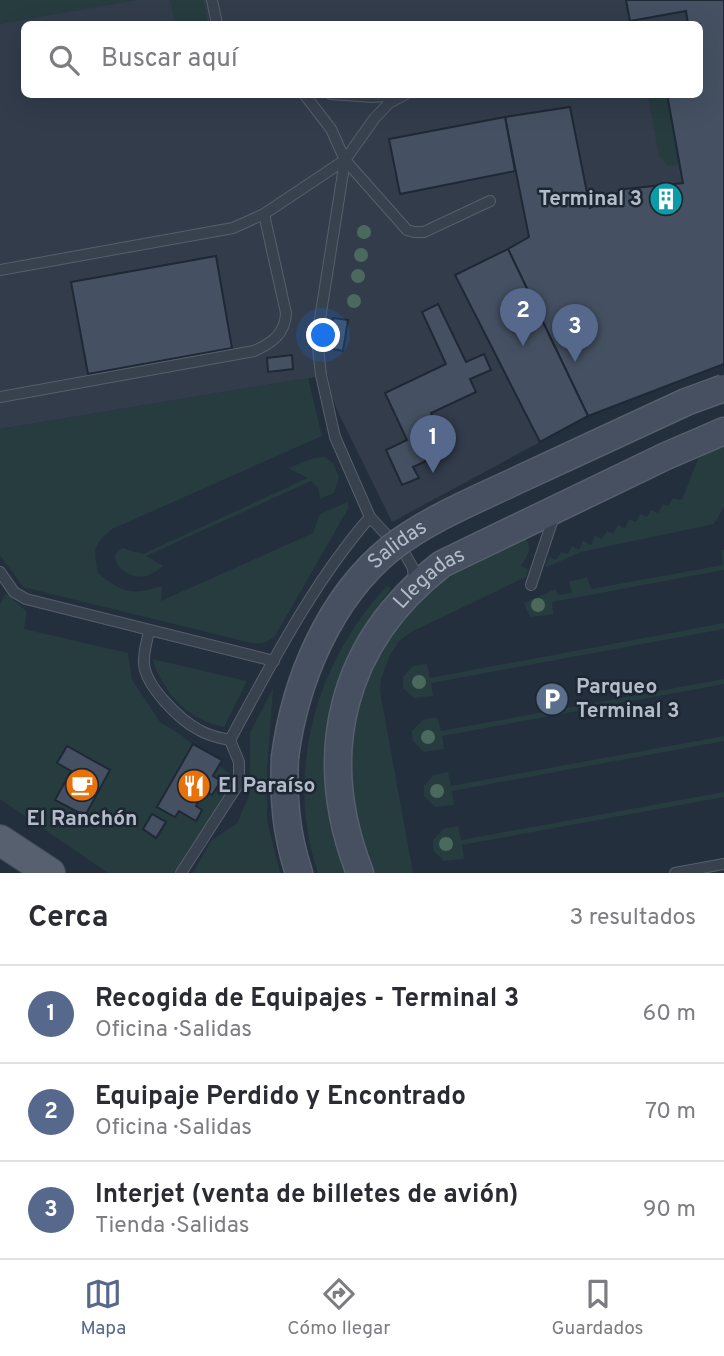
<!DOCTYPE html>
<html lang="es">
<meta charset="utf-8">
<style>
:root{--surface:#fff;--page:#f2f2f3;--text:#2b2b33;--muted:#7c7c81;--line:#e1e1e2;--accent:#56698c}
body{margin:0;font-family:Overpass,sans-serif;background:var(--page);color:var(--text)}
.you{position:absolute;left:324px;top:336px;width:24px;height:24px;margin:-18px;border:5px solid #fff;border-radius:50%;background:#1a73e8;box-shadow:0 0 0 10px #1a73e833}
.badge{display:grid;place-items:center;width:46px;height:46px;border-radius:50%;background:var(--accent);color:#fff;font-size:23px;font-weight:700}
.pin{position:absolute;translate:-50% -58px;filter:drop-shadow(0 2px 4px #0008)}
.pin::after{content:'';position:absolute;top:37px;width:24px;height:21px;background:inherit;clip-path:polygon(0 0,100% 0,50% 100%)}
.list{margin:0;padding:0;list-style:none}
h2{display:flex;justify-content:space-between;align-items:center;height:91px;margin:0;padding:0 28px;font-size:30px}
h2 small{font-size:23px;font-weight:400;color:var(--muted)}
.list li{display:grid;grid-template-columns:46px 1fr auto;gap:21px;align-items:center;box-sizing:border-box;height:98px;padding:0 28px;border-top:2px solid var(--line)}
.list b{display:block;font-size:26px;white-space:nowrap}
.list p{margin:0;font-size:23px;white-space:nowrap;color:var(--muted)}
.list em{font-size:23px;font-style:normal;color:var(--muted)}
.icon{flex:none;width:38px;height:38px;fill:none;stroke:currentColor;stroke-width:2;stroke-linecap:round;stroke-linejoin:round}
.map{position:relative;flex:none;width:724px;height:873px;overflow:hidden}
.search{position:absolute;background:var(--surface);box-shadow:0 7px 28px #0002;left:21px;right:21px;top:21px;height:77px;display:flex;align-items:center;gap:18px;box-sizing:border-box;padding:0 24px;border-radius:10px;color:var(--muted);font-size:26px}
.sheet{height:385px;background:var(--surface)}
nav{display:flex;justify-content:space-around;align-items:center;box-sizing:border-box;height:98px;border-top:2px solid var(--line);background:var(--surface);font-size:19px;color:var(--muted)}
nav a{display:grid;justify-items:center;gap:4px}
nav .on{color:var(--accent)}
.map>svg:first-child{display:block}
.airport{fill:#323c4b;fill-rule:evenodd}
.green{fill:#263c3f}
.building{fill:#455162;stroke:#1f2835;stroke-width:2}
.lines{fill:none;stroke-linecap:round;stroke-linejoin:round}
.service-casing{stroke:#565f6c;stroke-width:12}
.secondary-casing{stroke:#565f6c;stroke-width:29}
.primary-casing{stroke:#414a57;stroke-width:32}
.service{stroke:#38414e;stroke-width:10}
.secondary{stroke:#465061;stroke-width:26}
.primary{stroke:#56606e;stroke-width:30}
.secondary-bridge-casing{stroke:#565f6c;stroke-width:29;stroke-linecap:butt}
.secondary-bridge{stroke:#465061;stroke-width:26}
.tree{fill:#4b6a5d}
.labels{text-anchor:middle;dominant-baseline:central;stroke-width:5;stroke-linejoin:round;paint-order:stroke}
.poi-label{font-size:21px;font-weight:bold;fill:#b4bcc9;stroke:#1d2633;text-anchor:start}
.street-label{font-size:21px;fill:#b4bcc9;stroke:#1d2633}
</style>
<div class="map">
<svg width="724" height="873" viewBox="0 0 724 873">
<rect width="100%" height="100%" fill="#242f3e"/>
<path class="airport" d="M0 0H724V364L588 416 392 522 337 410 329 388 328 375 0 429ZM24 24H700V94H24Z"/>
<g class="green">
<polygon points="0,0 137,0 0,24"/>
<polygon points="170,0 203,0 208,24 175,24"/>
<polygon points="648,95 667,95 679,164 668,166 659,156"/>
<path d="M308 378 322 436 112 529C93 545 93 549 98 573 124 594 131 595 162 586L161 601 313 533 320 514 348 502V509L275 636C266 644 259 644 247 642L23 587 0 555V429Z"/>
<polygon points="724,445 724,507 714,524 581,552 547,567 545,565 549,557 556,560 561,552 568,554 572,546 579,550 583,541 591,545 595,536 602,539 607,531 613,534 618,525 625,528 629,519 636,522 640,514 647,517 651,510 658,513 663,504 669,506 673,498 682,500 700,454"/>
<path d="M325 457 333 463 339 477 334 493 320 499 318 488 311 481 146 556 163 566C158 570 153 574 147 576 133 579 115 570 115 555L122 548 143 554 308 478 288 468 314 458Z"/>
<path d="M525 538C534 549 527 555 521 566L528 569 526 577 409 633 399 641 390 655 381 679 380 691 413 873H373C332 774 348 661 432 590 459 567 494 553 525 538Z"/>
<polygon points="721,550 724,550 724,570 552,602 553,614 530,617 524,603 556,589 558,595 572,593 569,582 587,577 591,589 723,565"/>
<path d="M387 586 391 589C342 648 316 729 327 805 331 828 338 851 345 873H318C284 773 316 661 387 586Z"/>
<polygon points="6,593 27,612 24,629 128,653 132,680 160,722 181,735 236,779 174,873 108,873 0,799 0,604"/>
<polygon points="724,623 724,629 431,683 433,696 414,698 403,688 403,677 413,666 427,664 430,678"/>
<path d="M152 659 247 681 224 727C187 720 164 693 152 659Z"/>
<polygon points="724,679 724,684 442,736 444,749 424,752 413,741 412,731 423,720 437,717 441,731"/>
<polygon points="273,689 267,770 267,820 280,873 193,873 211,841 237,823 250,794 250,732"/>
<polygon points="724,736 724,741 452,791 454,805 435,807 424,796 424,786 434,775 448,772 451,786"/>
<polygon points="724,792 724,797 462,845 464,859 444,861 433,850 433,840 443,829 458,826 461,840"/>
</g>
<g class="building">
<polygon points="626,0 724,0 724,364 588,416 508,249 529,237 505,117 570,107 590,208 625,189 683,183 667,94 700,94 700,24 688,24 686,11 630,21"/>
<polygon points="505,117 515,171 400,194 389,139"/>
<polygon points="508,249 588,416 540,442 455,275"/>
<polygon points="216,256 232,348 88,374 71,282"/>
<polygon points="438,304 466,362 484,354 491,370 470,379 476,392 431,413 448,451 413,467 419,478 402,485 386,450 407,440 385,393 446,364 422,312"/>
<polygon points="333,318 348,320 343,351 328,348"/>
<polygon points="292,355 293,369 268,372 267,358"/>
<polygon points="193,744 222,760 213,776 221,781 212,795 204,791 196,806 202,810 196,821 179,811 175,817 157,807"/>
<polygon points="67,746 110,770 85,816 55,800 71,771 57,763"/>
<polygon points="152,814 166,822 156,838 143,829"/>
</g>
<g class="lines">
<defs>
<g id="service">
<polyline points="212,0 217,24"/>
<polyline points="304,94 331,129 345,160 407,230 414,232 424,232 490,201"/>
<polyline points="331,94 372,97 400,95"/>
<polyline points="406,94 389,103 374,119 345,160 317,338 321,375 335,437 370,517 406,556 413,568 414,584"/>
<polyline points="0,270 233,228 264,214 345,160"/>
<path d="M0 397 254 351C272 343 285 334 286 313L264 214"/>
<polyline points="0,572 14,592 26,599 274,661"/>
<polyline points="531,585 554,516"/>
<path d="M149 631C147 641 143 654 144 664 146 687 180 720 199 730 209 736 219 738 230 740"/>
<path d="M181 873 239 783V762L230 740C272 663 312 584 370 517"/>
<polyline points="675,873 724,864"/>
</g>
<g id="secondary">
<path d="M285 757C283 798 286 834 299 873"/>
<path id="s1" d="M360 873C314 755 340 643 442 564L666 456 724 431"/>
</g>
<polyline id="primary" points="0,840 50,873"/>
</defs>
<use href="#service" class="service-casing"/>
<use href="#secondary" class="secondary-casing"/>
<use href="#primary" class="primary-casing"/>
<use href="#service" class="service"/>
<use href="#secondary" class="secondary"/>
<use href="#primary" class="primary"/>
<defs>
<g id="secondary-bridge">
<path id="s2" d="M285 757C295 681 329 598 391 548 430 518 478 499 522 478 577 453 631 427 686 402L724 388"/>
</g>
</defs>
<use href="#secondary-bridge" class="secondary-bridge-casing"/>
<use href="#secondary-bridge" class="secondary-bridge"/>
</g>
<g class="tree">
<circle cx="364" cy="232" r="7"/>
<circle cx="361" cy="255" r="7"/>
<circle cx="358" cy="276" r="7"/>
<circle cx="354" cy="301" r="7"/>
<circle cx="538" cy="605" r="7"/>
<circle cx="419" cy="682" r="7"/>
<circle cx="428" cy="737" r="7"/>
<circle cx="437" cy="791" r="7"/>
<circle cx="446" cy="844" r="7"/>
</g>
<defs>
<symbol id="building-disc" viewBox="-11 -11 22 22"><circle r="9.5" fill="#0f9aa8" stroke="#1d2633"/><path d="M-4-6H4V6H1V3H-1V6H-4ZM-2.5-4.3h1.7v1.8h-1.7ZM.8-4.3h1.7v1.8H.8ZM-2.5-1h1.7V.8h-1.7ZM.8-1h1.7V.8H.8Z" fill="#fff"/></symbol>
<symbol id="parking-disc" viewBox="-11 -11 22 22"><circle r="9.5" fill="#5c6f8a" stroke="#1d2633"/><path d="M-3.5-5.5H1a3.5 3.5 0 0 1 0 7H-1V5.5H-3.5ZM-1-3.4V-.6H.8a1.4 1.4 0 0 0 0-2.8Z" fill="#fff"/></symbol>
<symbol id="cafe-disc" viewBox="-11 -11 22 22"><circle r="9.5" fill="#e8710a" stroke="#1d2633"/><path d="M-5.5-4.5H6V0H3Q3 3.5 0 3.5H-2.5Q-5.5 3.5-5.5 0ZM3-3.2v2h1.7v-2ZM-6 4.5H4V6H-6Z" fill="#fff"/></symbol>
<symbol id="restaurant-disc" viewBox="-11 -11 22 22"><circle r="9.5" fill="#e8710a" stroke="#1d2633"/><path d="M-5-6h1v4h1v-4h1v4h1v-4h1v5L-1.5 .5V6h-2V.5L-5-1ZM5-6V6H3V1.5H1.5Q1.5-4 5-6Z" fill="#fff"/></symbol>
</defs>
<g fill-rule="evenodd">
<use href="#building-disc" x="647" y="180" width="38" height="38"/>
<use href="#parking-disc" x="533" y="680" width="38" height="38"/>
<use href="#cafe-disc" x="63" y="766" width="38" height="38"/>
<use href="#restaurant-disc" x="175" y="767" width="38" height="38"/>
</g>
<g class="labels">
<g class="poi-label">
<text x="642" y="199" text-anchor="end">Terminal 3</text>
<text x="576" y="687">Parqueo<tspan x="576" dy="24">Terminal 3</tspan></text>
<text x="218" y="786">El Paraíso</text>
<text x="82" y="819" text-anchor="middle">El Ranchón</text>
</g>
<g class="street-label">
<text stroke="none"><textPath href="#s2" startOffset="247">Salidas</textPath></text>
<text stroke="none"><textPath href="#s1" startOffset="327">Llegadas</textPath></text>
</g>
</g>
</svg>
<div class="you"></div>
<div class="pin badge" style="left:433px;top:473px">1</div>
<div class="pin badge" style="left:523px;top:346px">2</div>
<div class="pin badge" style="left:575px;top:362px">3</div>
<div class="search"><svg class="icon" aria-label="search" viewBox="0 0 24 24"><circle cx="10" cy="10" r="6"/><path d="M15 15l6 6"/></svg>Buscar aquí</div>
</div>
<section class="sheet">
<h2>Cerca<small>3 resultados</small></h2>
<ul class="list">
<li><span class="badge">1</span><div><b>Recogida de Equipajes - Terminal 3</b><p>Oficina · Salidas</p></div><em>60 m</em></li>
<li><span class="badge">2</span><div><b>Equipaje Perdido y Encontrado</b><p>Oficina · Salidas</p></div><em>70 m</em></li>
<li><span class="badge">3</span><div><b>Interjet (venta de billetes de avión)</b><p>Tienda · Salidas</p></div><em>90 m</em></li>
</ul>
</section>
<nav>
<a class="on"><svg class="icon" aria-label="map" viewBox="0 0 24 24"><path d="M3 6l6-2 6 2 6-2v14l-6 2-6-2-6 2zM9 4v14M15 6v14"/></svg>Mapa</a>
<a><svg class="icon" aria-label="directions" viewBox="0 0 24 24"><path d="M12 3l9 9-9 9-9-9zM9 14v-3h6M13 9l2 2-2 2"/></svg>Cómo llegar</a>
<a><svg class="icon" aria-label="saved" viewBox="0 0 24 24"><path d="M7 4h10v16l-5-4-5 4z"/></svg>Guardados</a>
</nav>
